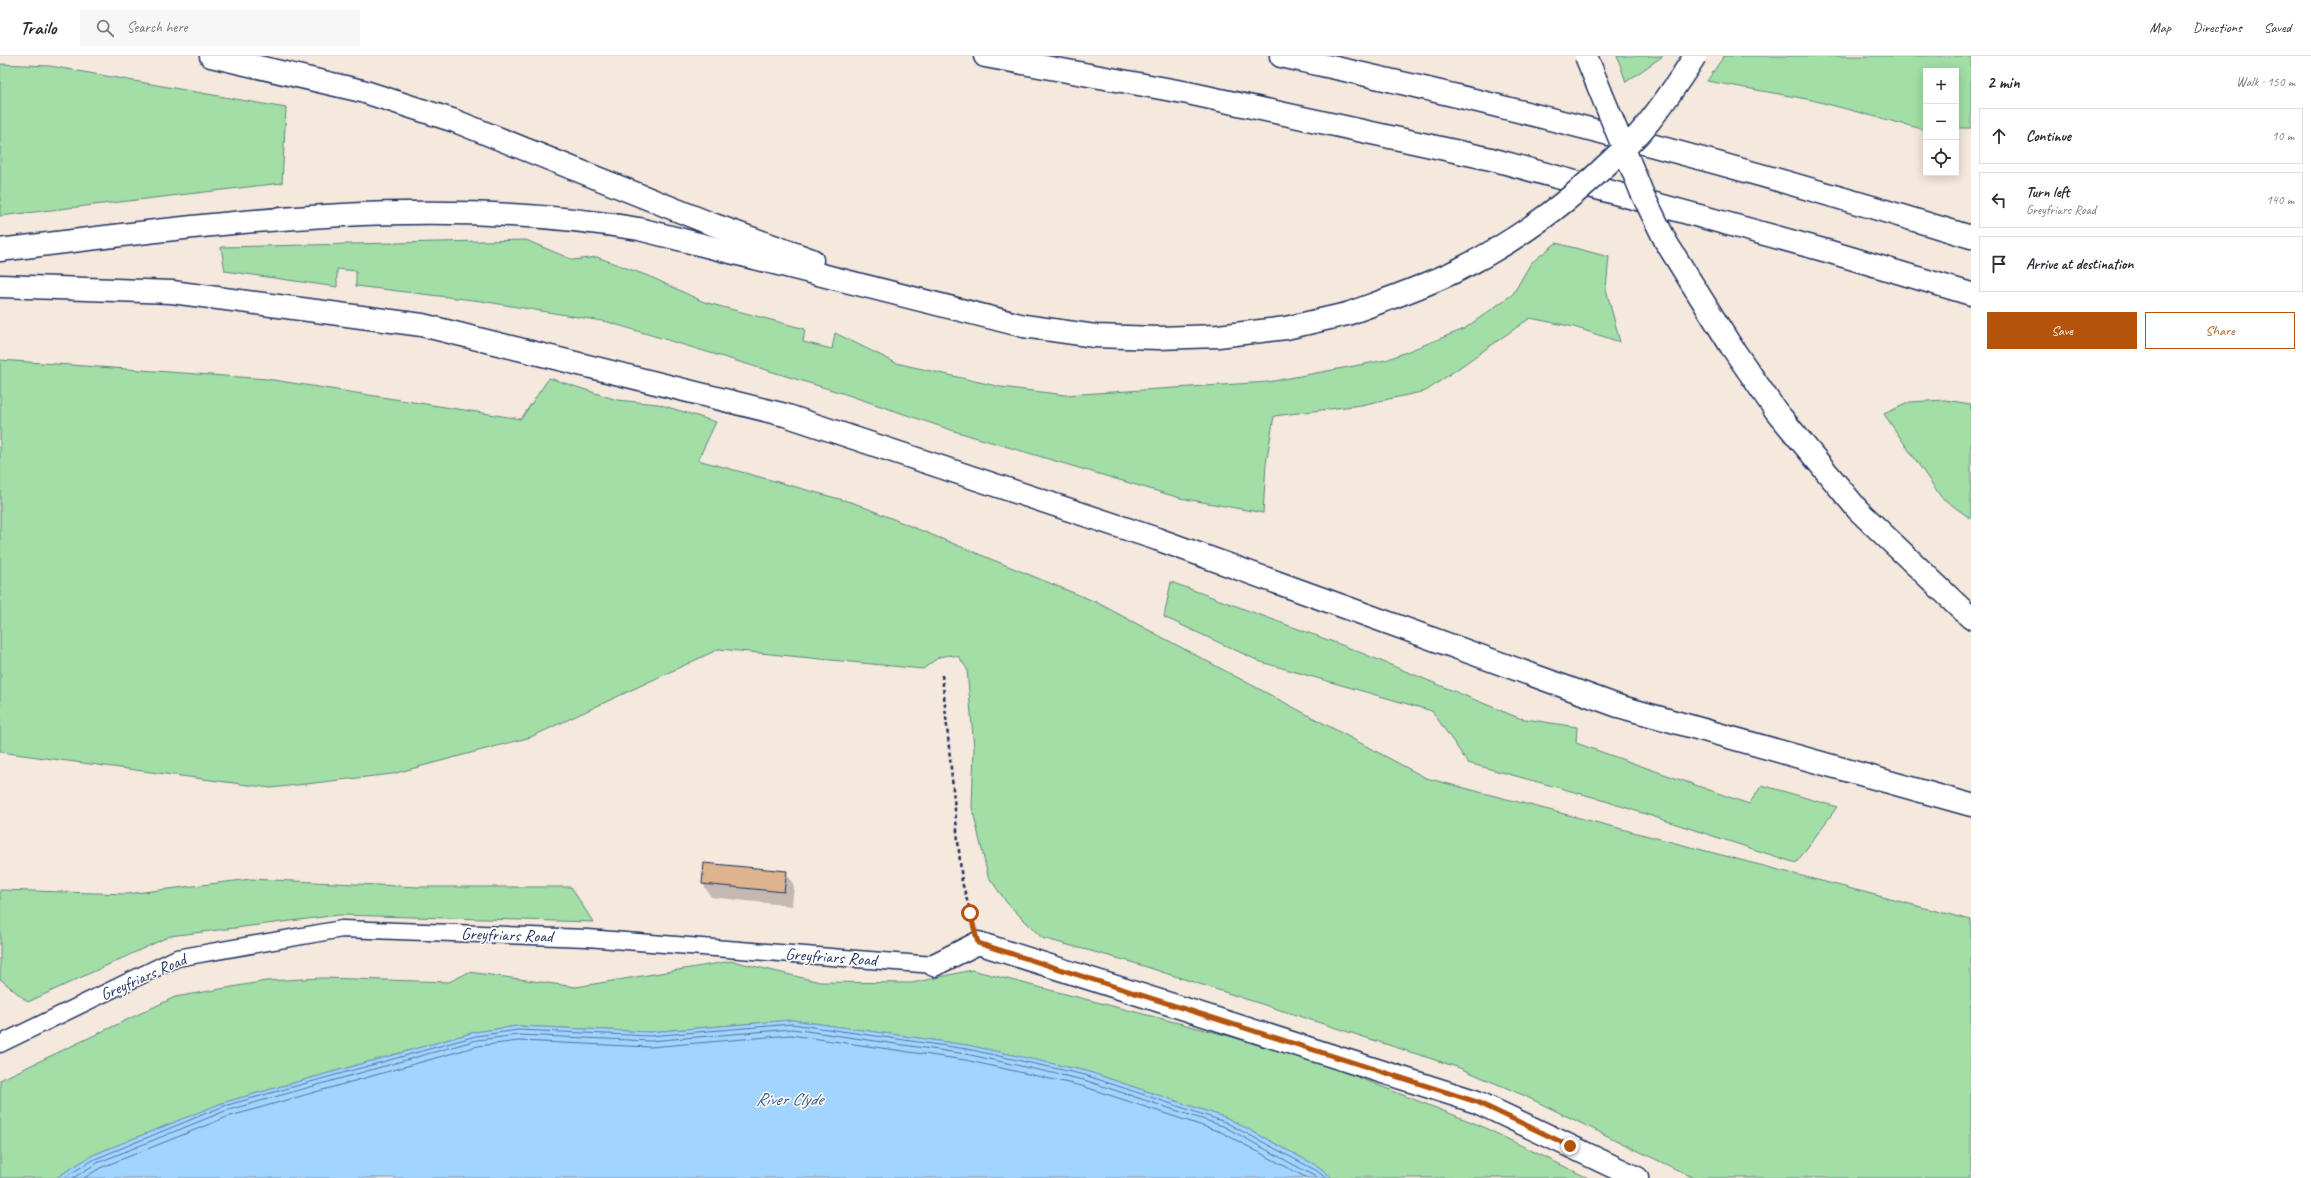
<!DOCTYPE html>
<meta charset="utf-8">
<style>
:root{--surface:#fff;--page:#f7f7f7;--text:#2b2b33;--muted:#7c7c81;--line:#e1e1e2;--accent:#b45309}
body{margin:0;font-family:Caveat,sans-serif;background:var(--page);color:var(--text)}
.controls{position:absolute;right:12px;top:12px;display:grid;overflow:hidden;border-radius:0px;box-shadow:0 2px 10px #0003}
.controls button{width:36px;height:36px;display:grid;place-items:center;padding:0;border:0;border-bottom:1px solid var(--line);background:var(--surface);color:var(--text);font:20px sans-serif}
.stop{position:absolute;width:12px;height:12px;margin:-9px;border:3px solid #b45309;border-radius:50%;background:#fff}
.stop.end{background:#b45309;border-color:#fff;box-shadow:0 1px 4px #0008}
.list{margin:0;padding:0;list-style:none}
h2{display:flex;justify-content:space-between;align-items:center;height:52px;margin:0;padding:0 16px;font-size:17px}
h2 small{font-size:13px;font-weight:400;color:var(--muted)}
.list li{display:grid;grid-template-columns:26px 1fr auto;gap:12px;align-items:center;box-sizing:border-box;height:56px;margin:0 8px 8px;padding:0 8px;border:1px solid var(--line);border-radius:0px}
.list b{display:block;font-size:15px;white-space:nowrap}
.list p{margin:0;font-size:13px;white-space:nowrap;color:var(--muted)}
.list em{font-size:13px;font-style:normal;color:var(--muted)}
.actions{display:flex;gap:8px;padding:12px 16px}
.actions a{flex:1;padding:9px 0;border:1px solid var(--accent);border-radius:0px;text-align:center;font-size:14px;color:var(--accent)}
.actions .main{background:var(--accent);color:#fff}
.icon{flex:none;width:22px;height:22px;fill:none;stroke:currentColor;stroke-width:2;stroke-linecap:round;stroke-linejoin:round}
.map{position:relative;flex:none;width:1971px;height:1122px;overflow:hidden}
header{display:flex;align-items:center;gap:24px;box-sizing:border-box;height:56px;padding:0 20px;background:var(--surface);border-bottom:1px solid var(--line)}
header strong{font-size:19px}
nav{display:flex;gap:22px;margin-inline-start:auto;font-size:14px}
.search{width:280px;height:36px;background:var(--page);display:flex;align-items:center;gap:10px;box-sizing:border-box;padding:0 14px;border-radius:0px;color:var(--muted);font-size:15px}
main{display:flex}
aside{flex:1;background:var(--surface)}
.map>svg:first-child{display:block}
.green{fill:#a2dea5;stroke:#5e8682}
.water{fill:#a1d5ff;stroke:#6b93bf}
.shadow{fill:#0003}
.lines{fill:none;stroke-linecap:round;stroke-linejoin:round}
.shore{stroke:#51719e;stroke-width:1}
.building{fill:#ddb48e;stroke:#1b2f5e}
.lane-casing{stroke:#1b2f5e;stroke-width:19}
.street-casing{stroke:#1b2f5e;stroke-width:25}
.highway-casing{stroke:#1b2f5e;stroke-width:25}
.path{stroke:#1b2f5e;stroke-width:2.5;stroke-dasharray:4 3;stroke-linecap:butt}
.lane{stroke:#fff;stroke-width:16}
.street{stroke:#fff;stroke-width:22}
.highway{stroke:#fff;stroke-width:22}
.highway-bridge-casing{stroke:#1b2f5e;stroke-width:25;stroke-linecap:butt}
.highway-bridge{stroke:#fff;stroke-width:22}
.route{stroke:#b45309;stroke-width:5}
.labels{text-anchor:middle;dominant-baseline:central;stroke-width:3;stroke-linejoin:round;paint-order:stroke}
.street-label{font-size:17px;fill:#1b2f5e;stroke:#fff}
.water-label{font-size:18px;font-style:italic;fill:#3c5886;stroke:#fff}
</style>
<header>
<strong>Trailo</strong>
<div class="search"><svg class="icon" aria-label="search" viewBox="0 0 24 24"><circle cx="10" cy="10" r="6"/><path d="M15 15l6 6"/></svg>Search here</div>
<nav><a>Map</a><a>Directions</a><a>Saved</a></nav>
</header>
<main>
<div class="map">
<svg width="1971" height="1122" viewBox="0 0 1971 1122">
<rect width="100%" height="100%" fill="#f5e8dd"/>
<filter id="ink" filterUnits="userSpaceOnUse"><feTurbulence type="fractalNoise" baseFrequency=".025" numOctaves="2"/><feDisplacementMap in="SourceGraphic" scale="8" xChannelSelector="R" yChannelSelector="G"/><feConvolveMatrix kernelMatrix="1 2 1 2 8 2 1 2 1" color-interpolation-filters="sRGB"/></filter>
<g filter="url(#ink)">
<g class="green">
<polygon points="1617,0 1663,0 1626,26"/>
<polygon points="1724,0 1971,0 1971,72 1956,72 1956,15 1926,15 1926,73 1922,73 1812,44 1707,25"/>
<polygon points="0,8 50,10 286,52 282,127 0,160"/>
<polygon points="526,184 573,204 597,201 651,221 704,246 805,273 803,286 832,293 835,277 896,307 1001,331 1065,339 1268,326 1386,304 1464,273 1513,238 1531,207 1556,187 1609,201 1606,233 1620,286 1574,271 1530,262 1426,335 1361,349 1274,360 1266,408 1263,457 1180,442 954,375 842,337 608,266 481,245 356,230 356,215 337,213 337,231 225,215 221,191"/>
<polygon points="0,304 267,323 521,363 549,322 617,344 658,348 716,366 698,404 854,447 1096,546 1426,722 1971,864 1971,1122 1694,1122 1523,1039 1457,1011 1128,905 1042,882 1007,847 988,820 972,751 974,692 967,613 959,601 949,599 939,601 923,613 719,593 531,681 392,718 271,732 0,696"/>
<polygon points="1945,344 1971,348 1971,463 1941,441 1884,358 1910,346"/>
<polygon points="1171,526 1347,591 1519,662 1577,671 1576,687 1749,748 1762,729 1837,751 1796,807 1593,741 1468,707 1432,655 1261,606 1164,561"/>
<polygon points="251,823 419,831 571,831 593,866 339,859 170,880 28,946 0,923 0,834 127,838"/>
<polygon points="732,905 820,926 912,927 972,914 1299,998 1479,1069 1588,1122 1332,1122 1319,1111 1227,1062 1086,1015 967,989 792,964 650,976 518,970 475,976 222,1047 93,1099 56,1122 0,1122 0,1024 175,941 266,925 322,922 449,926 469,916 576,931"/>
</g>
<polygon class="water" points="792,964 967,989 1086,1015 1227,1062 1319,1111 1332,1122 56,1122 93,1099 222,1047 475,976 518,970 650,976"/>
<polygon class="shadow" points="786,816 794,830 792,850 711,841 703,828"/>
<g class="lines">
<g class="shore">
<polyline points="63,1122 95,1103 224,1050 476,980 518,974 650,980 792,968 967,993 1085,1019 1225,1066 1317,1115 1326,1122"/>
<polyline points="73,1122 97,1107 225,1055 477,984 519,979 650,985 792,973 966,998 1084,1024 1223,1070 1318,1122"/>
<polyline points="84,1122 100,1112 227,1061 478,990 519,985 650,991 791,979 965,1004 1082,1030 1221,1076 1307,1122"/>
</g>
</g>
<polygon class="building" points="704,807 787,815 784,836 702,828"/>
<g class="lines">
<defs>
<polyline id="lane" points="0,988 177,902 342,873 587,882 934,909"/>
<polyline id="street" points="934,909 978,887 1477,1046 1637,1122"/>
<g id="highway">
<polyline points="211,0 362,35 455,65 709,167 812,204"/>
<polyline points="985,0 1188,37 1491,103 1827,195 1971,238"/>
<path d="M1281 0C1514 50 1744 111 1971 181"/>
<path d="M0 194C211 168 428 137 639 173L1024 270 1095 280 1158 282 1218 280 1286 272 1347 258"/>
<polyline points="0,230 172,236 422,269 785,359 1157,483 1618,650 1971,749"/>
<polyline points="1731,290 1776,355 1858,454 1971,562"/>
</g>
</defs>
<use href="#lane" class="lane-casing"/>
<use href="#street" class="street-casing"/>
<use href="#highway" class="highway-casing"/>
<polyline class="path" points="942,619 962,826 972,862"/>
<use href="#lane" class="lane"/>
<use href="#street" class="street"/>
<use href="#highway" class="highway"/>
<defs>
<g id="highway-bridge">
<polyline points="1586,0 1642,137 1666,186 1731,290"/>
<path d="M1347 258C1385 244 1424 231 1460 213 1518 184 1570 145 1616 100 1626 91 1636 82 1644 72 1663 49 1679 25 1695 0"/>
</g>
</defs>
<use href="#highway-bridge" class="highway-bridge-casing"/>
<use href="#highway-bridge" class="highway-bridge"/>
</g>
</g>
<g class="lines" filter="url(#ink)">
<polyline class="route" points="970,857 978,887 1477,1046 1570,1090"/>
</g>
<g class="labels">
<g class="street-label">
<text transform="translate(507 879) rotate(2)">Greyfriars Road</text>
<text transform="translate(831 901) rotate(4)">Greyfriars Road</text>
<text transform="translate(143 921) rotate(-24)">Greyfriars Road</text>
</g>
<g class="water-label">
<text x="789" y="1043">River Clyde</text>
</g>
</g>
</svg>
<div class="controls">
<button>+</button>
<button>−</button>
<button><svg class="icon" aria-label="locate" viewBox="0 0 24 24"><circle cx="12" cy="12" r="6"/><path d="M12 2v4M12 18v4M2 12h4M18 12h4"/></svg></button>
</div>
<div class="stop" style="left:970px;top:857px"></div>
<div class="stop end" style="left:1570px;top:1090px"></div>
</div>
<aside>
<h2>2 min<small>Walk · 150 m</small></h2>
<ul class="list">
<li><svg class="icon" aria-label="ahead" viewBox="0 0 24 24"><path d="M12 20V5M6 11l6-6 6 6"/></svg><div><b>Continue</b></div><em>10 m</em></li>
<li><svg class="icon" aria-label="left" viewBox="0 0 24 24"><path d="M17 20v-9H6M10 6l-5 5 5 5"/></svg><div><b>Turn left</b><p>Greyfriars Road</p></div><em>140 m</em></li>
<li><svg class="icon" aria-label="arrive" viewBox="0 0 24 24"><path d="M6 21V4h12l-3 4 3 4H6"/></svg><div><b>Arrive at destination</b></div></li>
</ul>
<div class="actions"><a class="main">Save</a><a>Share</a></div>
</aside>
</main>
